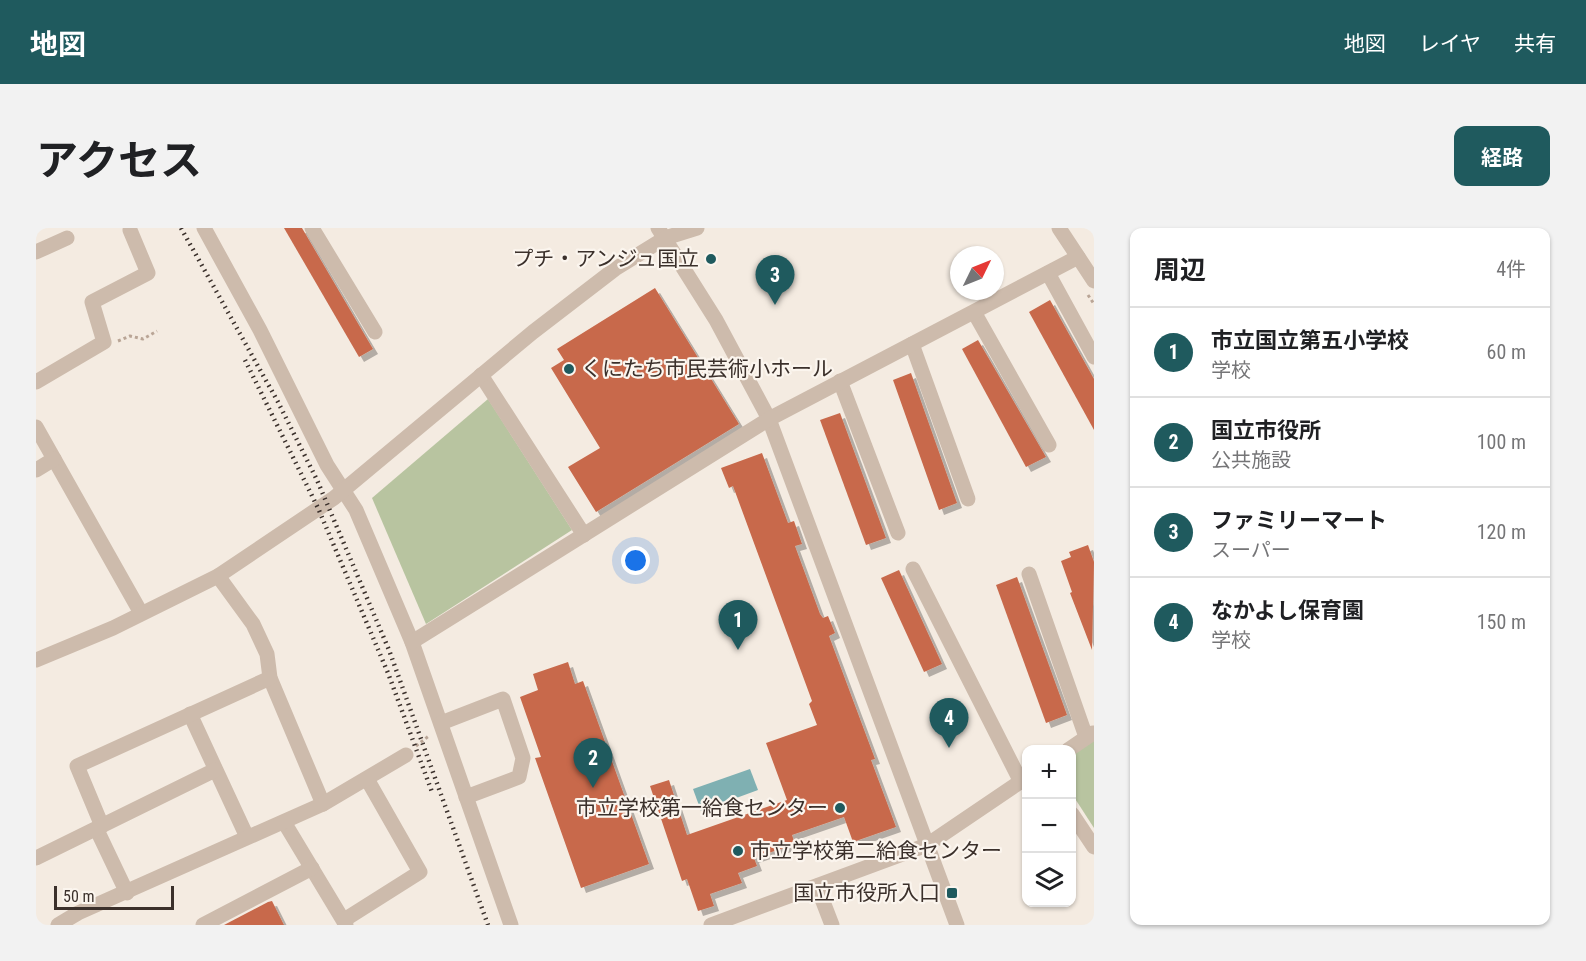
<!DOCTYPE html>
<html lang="ja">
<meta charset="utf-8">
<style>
:root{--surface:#fff;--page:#f2f2f2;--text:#202124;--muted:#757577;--line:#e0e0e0;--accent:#1f5a5e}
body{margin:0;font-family:"Roboto Condensed","Noto Sans JP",sans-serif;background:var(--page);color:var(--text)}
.controls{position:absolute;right:18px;bottom:18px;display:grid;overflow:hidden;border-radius:12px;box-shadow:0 2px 4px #0004}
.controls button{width:54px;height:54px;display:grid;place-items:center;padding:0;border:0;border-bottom:2px solid var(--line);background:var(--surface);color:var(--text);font:30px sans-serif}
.compass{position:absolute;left:914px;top:18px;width:54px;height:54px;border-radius:50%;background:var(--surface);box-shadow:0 2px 4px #0004;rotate:47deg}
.scale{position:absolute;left:18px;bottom:15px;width:120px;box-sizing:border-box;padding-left:6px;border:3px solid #3b302b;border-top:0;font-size:16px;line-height:21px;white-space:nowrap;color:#3b302b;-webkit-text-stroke:4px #fbf5ee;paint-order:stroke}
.you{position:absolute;left:600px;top:333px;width:21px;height:21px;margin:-15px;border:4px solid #fff;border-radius:50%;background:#1a73e8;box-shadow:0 0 0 9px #1a73e833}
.badge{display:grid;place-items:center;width:39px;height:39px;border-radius:50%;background:var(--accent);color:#fff;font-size:20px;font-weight:700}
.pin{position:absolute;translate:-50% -50px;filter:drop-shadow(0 2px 3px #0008)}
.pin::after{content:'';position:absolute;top:32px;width:21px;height:18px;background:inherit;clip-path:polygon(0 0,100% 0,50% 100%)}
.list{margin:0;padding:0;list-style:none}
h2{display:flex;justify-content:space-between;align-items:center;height:78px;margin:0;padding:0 24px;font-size:26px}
h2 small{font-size:20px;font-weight:400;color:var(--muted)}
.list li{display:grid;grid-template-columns:39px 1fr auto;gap:18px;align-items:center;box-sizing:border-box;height:90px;padding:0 24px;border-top:2px solid var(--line)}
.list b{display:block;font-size:22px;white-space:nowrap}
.list p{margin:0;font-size:20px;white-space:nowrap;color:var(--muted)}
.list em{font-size:20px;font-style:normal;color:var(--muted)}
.icon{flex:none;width:33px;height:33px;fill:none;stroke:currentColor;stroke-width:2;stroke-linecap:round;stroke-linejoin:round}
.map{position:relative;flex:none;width:1058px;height:697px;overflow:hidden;border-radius:12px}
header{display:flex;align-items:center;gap:36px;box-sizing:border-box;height:84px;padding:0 30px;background:var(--accent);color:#fff}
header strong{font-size:28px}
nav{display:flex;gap:33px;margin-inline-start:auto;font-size:21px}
.intro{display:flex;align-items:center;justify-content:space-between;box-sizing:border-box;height:144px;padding:0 36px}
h1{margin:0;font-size:42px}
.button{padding:15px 27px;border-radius:12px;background:var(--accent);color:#fff;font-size:21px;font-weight:700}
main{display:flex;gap:36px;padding:0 36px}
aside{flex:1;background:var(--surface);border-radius:12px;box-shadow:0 2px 4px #0004}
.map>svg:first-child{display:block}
.green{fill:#b8c4a0}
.water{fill:#7fb0b2}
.building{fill:#c8694b;filter:url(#shadow)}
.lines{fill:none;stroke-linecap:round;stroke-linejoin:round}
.path{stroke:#b9a596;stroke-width:3;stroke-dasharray:3 3;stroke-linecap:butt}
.minor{stroke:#cdbbac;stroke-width:15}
.rail{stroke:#3b302b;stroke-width:4.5;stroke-dasharray:1.5 4.5;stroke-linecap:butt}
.poi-dot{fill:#1f5a5e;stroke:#fbf5ee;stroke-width:2}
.labels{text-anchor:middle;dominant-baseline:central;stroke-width:4.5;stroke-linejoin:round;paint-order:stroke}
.poi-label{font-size:21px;fill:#3b302b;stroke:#fbf5ee;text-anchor:end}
</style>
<header>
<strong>地図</strong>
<nav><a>地図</a><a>レイヤ</a><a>共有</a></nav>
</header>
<div class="intro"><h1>アクセス</h1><a class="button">経路</a></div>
<main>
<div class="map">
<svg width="1058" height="697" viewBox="0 0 1058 697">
<defs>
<filter id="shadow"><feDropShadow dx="5" dy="5" stdDeviation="0" flood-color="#0004"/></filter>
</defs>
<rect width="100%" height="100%" fill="#f4ebe1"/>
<g class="green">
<polygon points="452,171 536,302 390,396 336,270"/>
<polygon points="1058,512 1058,600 1036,566 1036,527"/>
</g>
<polygon class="water" points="714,541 722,562 665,583 657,561"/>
<g class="building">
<polygon points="248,0 266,0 337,121 323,129"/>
<polygon points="619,60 703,196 560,284 532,239 564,220 515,140 528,132 521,121"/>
<polygon points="1014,72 1058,151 1058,202 993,84"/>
<polygon points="942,112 1010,229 990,239 926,121"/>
<polygon points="875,145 921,275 903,282 857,152"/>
<polygon points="804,185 850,310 830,317 784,192"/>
<polygon points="726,225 752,295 758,293 766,316 759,318 784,386 787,390 792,388 799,405 793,408 839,531 835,532 860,599 817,614 808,589 756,607 759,616 718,630 721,638 702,645 706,655 674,666 678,678 662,683 651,651 646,653 614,558 633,552 651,607 751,572 730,515 781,497 773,476 776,473 697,258 693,260 685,240"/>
<polygon points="1052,317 1058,334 1056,422 1034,365 1036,364 1025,333 1035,329 1033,324"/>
<polygon points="863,342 906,436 888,444 845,350"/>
<polygon points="981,349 1031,487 1010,495 960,357"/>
<polygon points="532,434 539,456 547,453 613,636 545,660 499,530 505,529 484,469 502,462 497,446"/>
<polygon points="236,673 248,697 188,697 232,674"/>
</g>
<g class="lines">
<g class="path">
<polyline points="1052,67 1058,76"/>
<polyline points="82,113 94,108 107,111 121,103"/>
<polyline points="380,518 394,507"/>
</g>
<g class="minor">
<polyline points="168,0 224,102 291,237 320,282 376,414 475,697"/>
<polyline points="276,0 339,104"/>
<polyline points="622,0 680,92 733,191 921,697"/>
<polyline points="1023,0 1058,53"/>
<polyline points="0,24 31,10"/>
<polyline points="1012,45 1058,129"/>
<polyline points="938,84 1013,217"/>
<polyline points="876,116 932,271"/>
<polyline points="445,147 548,307"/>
<polyline points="804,153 862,305"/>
<polyline points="0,154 68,114 56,74 112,45 94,2"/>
<polyline points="0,199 105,385"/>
<polyline points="0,242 18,231"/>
<polyline points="877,341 985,554"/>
<polyline points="993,346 1050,509"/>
<polyline points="182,348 217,396 231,426 234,450 287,576"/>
<polyline points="376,414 733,191 1042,29"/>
<polyline points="0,432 77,400 182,348 298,270 497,104 579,41 629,10 661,0"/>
<polyline points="154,486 211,609"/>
<polyline points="405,495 467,471 487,530 483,549 430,569"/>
<polyline points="1032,522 1057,505"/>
<polyline points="1036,586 1058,619"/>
<polyline points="248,594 310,697"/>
<polyline points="66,598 41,538 234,450"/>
<polyline points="61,602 91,665"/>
<polyline points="0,630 179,542"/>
<polyline points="781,658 796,697"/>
<polyline points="308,692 384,644 331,551"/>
<polyline points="22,697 42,685 287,576 370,527"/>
<polyline points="167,697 276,640"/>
<polyline points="675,697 891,617 990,550"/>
</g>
<g class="rail">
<polyline points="145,0 242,174 281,252 353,422 452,697"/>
<polyline points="209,132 282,280 352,445 396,564"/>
</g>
</g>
<g class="poi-dot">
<circle cx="675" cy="31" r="6"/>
<circle cx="533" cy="141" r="6"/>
<circle cx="804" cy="580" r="6"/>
<circle cx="702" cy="623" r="6"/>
<rect x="910" y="659" width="12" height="12" rx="3"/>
</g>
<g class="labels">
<g class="poi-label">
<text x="663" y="31">プチ・アンジュ国立</text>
<text x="545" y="141" text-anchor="start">くにたち市民芸術小ホール</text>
<text x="792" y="580">市立学校第一給食センター</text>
<text x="714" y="623" text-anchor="start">市立学校第二給食センター</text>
<text x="904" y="665">国立市役所入口</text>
</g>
</g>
</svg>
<div class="controls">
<button>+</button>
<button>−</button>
<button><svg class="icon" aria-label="layers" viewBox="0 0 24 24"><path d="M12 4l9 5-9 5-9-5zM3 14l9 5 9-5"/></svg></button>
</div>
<svg class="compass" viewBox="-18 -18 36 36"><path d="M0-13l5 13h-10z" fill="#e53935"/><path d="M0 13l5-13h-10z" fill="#757577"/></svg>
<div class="scale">50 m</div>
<div class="you"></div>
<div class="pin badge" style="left:702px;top:422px">1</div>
<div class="pin badge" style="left:557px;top:560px">2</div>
<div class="pin badge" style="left:739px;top:77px">3</div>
<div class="pin badge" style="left:913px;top:520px">4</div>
</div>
<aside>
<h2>周辺<small>4件</small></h2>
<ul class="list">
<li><span class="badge">1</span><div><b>市立国立第五小学校</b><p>学校</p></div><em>60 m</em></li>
<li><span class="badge">2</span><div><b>国立市役所</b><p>公共施設</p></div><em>100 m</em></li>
<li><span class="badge">3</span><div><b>ファミリーマート</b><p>スーパー</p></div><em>120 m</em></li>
<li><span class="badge">4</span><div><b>なかよし保育園</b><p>学校</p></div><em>150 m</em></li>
</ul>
</aside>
</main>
